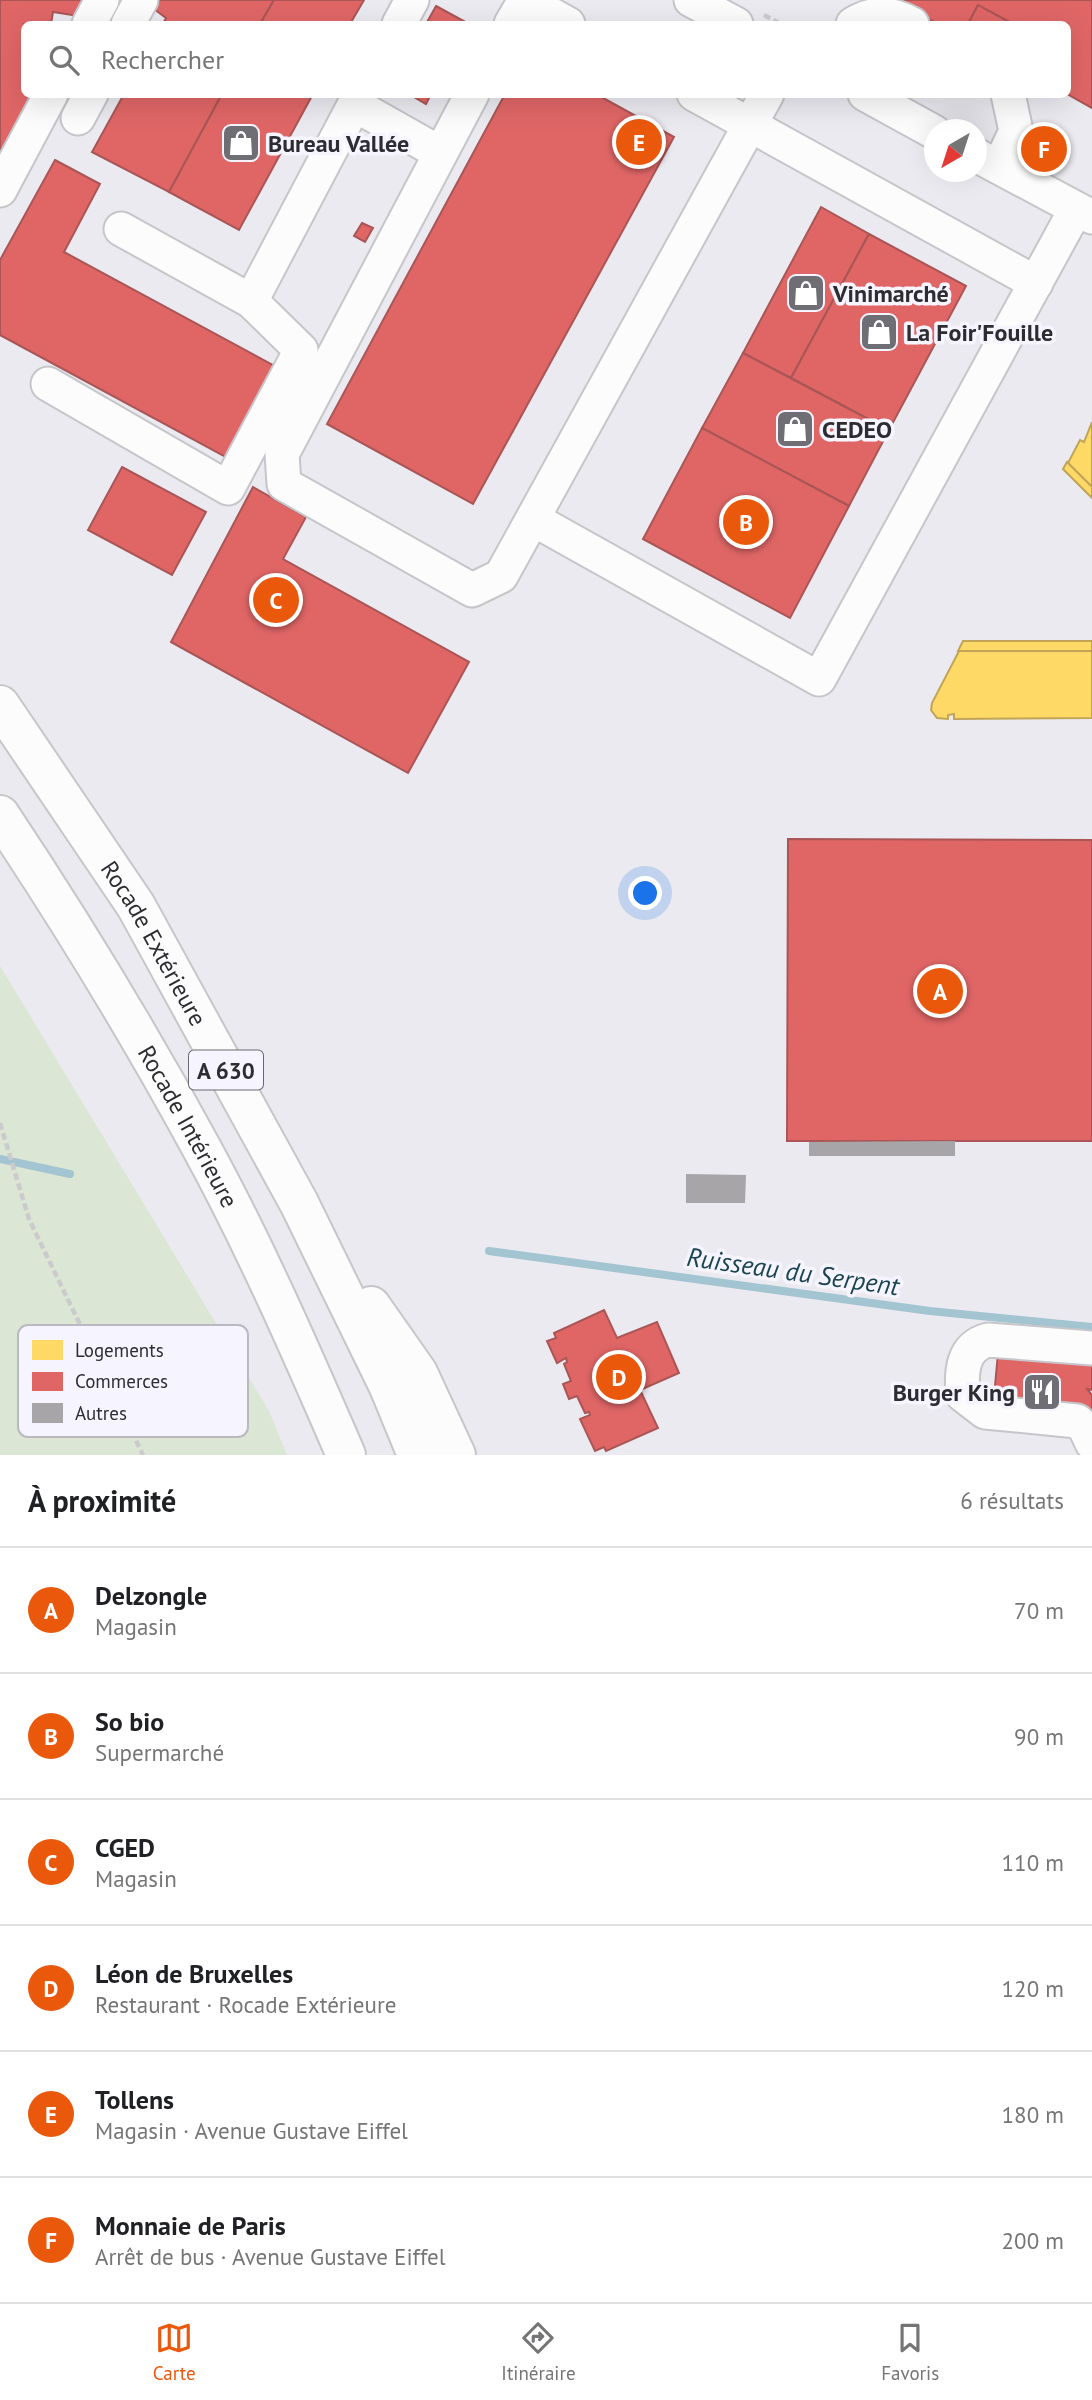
<!DOCTYPE html>
<html lang="fr">
<meta charset="utf-8">
<style>
:root{--surface:#fff;--page:#f2f2f2;--text:#202124;--muted:#757577;--line:#e0e0e0;--accent:#ea580c}
body{margin:0;font-family:"PT Sans",sans-serif;background:var(--page);color:var(--text)}
.compass{position:absolute;left:924px;top:119px;width:63px;height:63px;border-radius:50%;background:var(--surface);box-shadow:0 7px 28px #0002;rotate:219deg}
.you{position:absolute;left:646px;top:894px;width:24px;height:24px;margin:-18px;border:5px solid #fff;border-radius:50%;background:#1a73e8;box-shadow:0 0 0 10px #1a73e833}
.badge{display:grid;place-items:center;width:46px;height:46px;border-radius:50%;background:var(--accent);color:#fff;font-size:23px;font-weight:700}
.pin{position:absolute;translate:-50% -50%;border:4px solid #fff;box-shadow:0 2px 7px #0006}
.list{margin:0;padding:0;list-style:none}
h2{display:flex;justify-content:space-between;align-items:center;height:91px;margin:0;padding:0 28px;font-size:30px}
h2 small{font-size:23px;font-weight:400;color:var(--muted)}
.list li{display:grid;grid-template-columns:46px 1fr auto;gap:21px;align-items:center;box-sizing:border-box;height:126px;padding:0 28px;border-top:2px solid var(--line)}
.list b{display:block;font-size:26px;white-space:nowrap}
.list p{margin:0;font-size:23px;white-space:nowrap;color:var(--muted)}
.list em{font-size:23px;font-style:normal;color:var(--muted)}
.icon{flex:none;width:38px;height:38px;fill:none;stroke:currentColor;stroke-width:2;stroke-linecap:round;stroke-linejoin:round}
.map{position:relative;flex:none;width:1092px;height:1455px;overflow:hidden}
.search{position:absolute;background:var(--surface);box-shadow:0 7px 28px #0002;left:21px;right:21px;top:21px;height:77px;display:flex;align-items:center;gap:18px;box-sizing:border-box;padding:0 24px;border-radius:10px;color:var(--muted);font-size:26px}
.sheet{height:847px;background:var(--surface)}
nav{display:flex;justify-content:space-around;align-items:center;box-sizing:border-box;height:98px;border-top:2px solid var(--line);background:var(--surface);font-size:19px;color:var(--muted)}
nav a{display:grid;justify-items:center;gap:4px}
nav .on{color:var(--accent)}
.map>svg:first-child{display:block}
.green{fill:#dbe6d4}
.homes{fill:#ffd966;stroke:#c0a556;stroke-width:2}
.shops{fill:#e06666;stroke:#aa5556;stroke-width:2}
.lines{fill:none;stroke-linecap:round;stroke-linejoin:round}
.stream{stroke:#a3c4d1;stroke-width:8}
.building{fill:#a7a5a7}
.minor-casing{stroke:#c6c6ca;stroke-width:37}
.highway-casing{stroke:#c6c6ca;stroke-width:42}
.path{stroke:#cbcbce;stroke-width:4.5;stroke-dasharray:7 3.5;stroke-linecap:butt}
.minor{stroke:#fcfcfd;stroke-width:33}
.highway{stroke:#fcfcfd;stroke-width:38}
.labels{text-anchor:middle;dominant-baseline:central;stroke-width:7;stroke-linejoin:round;paint-order:stroke}
.shield{fill:#f6f5ff;stroke:#69686f;stroke-width:2}
.shield-label{font-size:23px;font-weight:bold;fill:#2d2c31}
.poi-label{font-size:24px;font-weight:bold;fill:#2d2c31;stroke:#f6f5ff;text-anchor:start}
.street-label{font-size:24px;fill:#2d2c31;stroke:#f6f5ff}
.water-label{font-size:26px;font-style:italic;fill:#1a4451;stroke:#f6f5ff}
.key{fill:#f6f5ff;stroke:#bab9c1;stroke-width:2}
.key-label{font-size:19px;fill:#2d2c31}
</style>
<div class="map">
<svg width="1092" height="1455" viewBox="0 0 1092 1455">
<rect width="100%" height="100%" fill="#eaeaf0"/>
<polygon class="green" points="0,966 269,1411 287,1455 0,1455"/>
<g class="homes">
<polygon points="1092,422 1092,487 1068,463 1080,440 1084,442"/>
<polygon points="1067,462 1092,487 1092,498 1063,469"/>
<polygon points="963,641 1092,641 1092,651 958,651"/>
<polygon points="959,651 1092,651 1092,718 954,719 954,714 948,715 948,719 937,718 931,710 932,703"/>
</g>
<g class="shops">
<polygon points="0,0 86,0 78,16 53,12 51,24 24,24 24,94 36,94 0,161"/>
<polygon points="160,0 274,0 260,24 163,24 166,18 154,9"/>
<polygon points="274,0 364,0 350,24 260,24"/>
<polygon points="893,0 1092,0 1092,108 1067,94 1068,24 1013,24 978,5 968,24 938,24"/>
<polygon points="978,5 987,10 1013,24 968,24"/>
<polygon points="436,6 469,24 426,24"/>
<polygon points="124,94 222,94 169,192 92,152"/>
<polygon points="222,94 313,94 239,230 169,192"/>
<polygon points="409,94 431,94 426,104"/>
<polygon points="505,94 596,94 674,137 473,504 327,424"/>
<polygon points="55,160 100,184 64,252 282,370 233,461 0,335 0,260"/>
<polygon points="821,207 869,234 791,378 743,353"/>
<polygon points="362,223 373,228 365,242 354,236"/>
<polygon points="869,234 966,286 889,430 791,378"/>
<polygon points="743,353 889,430 849,506 702,428"/>
<polygon points="702,428 849,506 790,618 643,539"/>
<polygon points="122,467 206,512 172,575 88,530"/>
<polygon points="253,487 306,517 283,559 469,662 408,773 171,642"/>
<polygon points="788,839 1092,840 1092,1141 787,1141"/>
<polygon points="604,1310 617,1338 657,1322 679,1373 640,1390 658,1428 606,1451 604,1447 595,1451 580,1419 590,1415 589,1412 585,1413 577,1396 569,1399 563,1384 571,1381 564,1364 567,1362 566,1358 557,1363 547,1341 556,1338 554,1333"/>
<polygon points="998,1353 1092,1357 1092,1390 1087,1389 1092,1395 1092,1414 993,1408"/>
</g>
<g class="lines">
<g class="stream">
<polyline points="0,1159 70,1174"/>
<polyline points="489,1251 930,1311 1092,1327"/>
</g>
</g>
<g class="building">
<polygon points="955,1141 955,1156 809,1156 809,1142"/>
<polygon points="686,1174 746,1175 745,1203 686,1203"/>
</g>
<g class="lines">
<defs>
<g id="minor">
<polyline points="525,0 568,24"/>
<polyline points="691,0 736,24"/>
<polyline points="89,24 102,0"/>
<polyline points="128,24 141,0"/>
<polyline points="399,24 412,0"/>
<polyline points="511,24 525,0"/>
<path d="M853 24C874 11 892 13 912 24"/>
<polyline points="472,94 282,454 284,484 472,590 501,576 767,94"/>
<polyline points="694,94 1036,283"/>
<polyline points="865,94 934,132"/>
<polyline points="355,105 440,153"/>
<polyline points="78,118 91,94"/>
<polyline points="976,155 1092,217"/>
<polyline points="999,167 1016,131 1008,94"/>
<polyline points="0,190 51,94"/>
<polyline points="121,229 251,301 360,94"/>
<polyline points="48,384 228,488 301,350 251,301"/>
<polyline points="533,519 819,679 1076,209"/>
<path d="M1092 1348 988 1340C962 1347 961 1372 963 1395L985 1412 1077 1421 1085 1428 1092 1443"/>
</g>
<g id="highway">
<path id="s1" d="M0 705 136 906 299 1203 389 1387 417 1455"/>
<path id="s2" d="M0 815C72 923 139 1033 201 1147 255 1246 301 1351 346 1455"/>
<polyline points="371,1306 418,1373 456,1455"/>
</g>
</defs>
<use href="#minor" class="minor-casing"/>
<use href="#highway" class="highway-casing"/>
<g class="path">
<polyline points="764,15 781,24"/>
<polyline points="0,1123 29,1219 143,1455"/>
</g>
<use href="#minor" class="minor"/>
<use href="#highway" class="highway"/>
</g>
<defs>
<symbol id="shop-square" viewBox="-11 -11 22 22"><rect x="-9" y="-9" width="18" height="18" rx="4" fill="#6f6e74" stroke="#f6f5ff"/><path d="M-5-2.5h2.3a2.7 3.5 0 0 1 5.4 0H5L5.5 6h-11ZM-1.5-2.5h3a1.5 2.3 0 0 0-3 0Z" fill="#fff"/></symbol>
<symbol id="restaurant-square" viewBox="-11 -11 22 22"><rect x="-9" y="-9" width="18" height="18" rx="4" fill="#6f6e74" stroke="#f6f5ff"/><path d="M-5-6h1v4h1v-4h1v4h1v-4h1v5L-1.5 .5V6h-2V.5L-5-1ZM5-6V6H3V1.5H1.5Q1.5-4 5-6Z" fill="#fff"/></symbol>
</defs>
<g fill-rule="evenodd">
<use href="#shop-square" x="219" y="121" width="44" height="44"/>
<use href="#shop-square" x="784" y="271" width="44" height="44"/>
<use href="#shop-square" x="857" y="310" width="44" height="44"/>
<use href="#shop-square" x="773" y="407" width="44" height="44"/>
<use href="#restaurant-square" x="1020" y="1370" width="44" height="44"/>
</g>
<g class="labels">
<rect class="shield" x="189" y="1050.5" width="74" height="39" rx="5"/>
<g class="shield-label">
<text x="226" y="1070">A 630</text>
</g>
<g class="poi-label">
<text x="268" y="143">Bureau Vallée</text>
<text x="833" y="293">Vinimarché</text>
<text x="906" y="332">La Foir'Fouille</text>
<text x="822" y="429">CEDEO</text>
<text x="1015" y="1392" text-anchor="end">Burger King</text>
</g>
<g class="street-label">
<text stroke="none"><textPath href="#s1" startOffset="284">Rocade Extérieure</textPath></text>
<text stroke="none"><textPath href="#s2" startOffset="364">Rocade Intérieure</textPath></text>
</g>
<g class="water-label">
<text transform="translate(793 1271) rotate(8)">Ruisseau du Serpent</text>
</g>
</g>
<rect x="18" y="1325" width="230" height="112" rx="10" class="key"/>
<rect x="32" y="1340" width="31" height="20" fill="#ffd966"/>
<rect x="32" y="1372" width="31" height="19" fill="#e06666"/>
<rect x="32" y="1403" width="31" height="20" fill="#a7a5a7"/>
<g class="key-label">
<text x="75" y="1357">Logements</text>
<text x="75" y="1388">Commerces</text>
<text x="75" y="1420">Autres</text>
</g>
</svg>
<svg class="compass" viewBox="-18 -18 36 36"><path d="M0-13l5 13h-10z" fill="#e53935"/><path d="M0 13l5-13h-10z" fill="#757577"/></svg>
<div class="you"></div>
<div class="pin badge" style="left:940px;top:991px">A</div>
<div class="pin badge" style="left:746px;top:522px">B</div>
<div class="pin badge" style="left:276px;top:600px">C</div>
<div class="pin badge" style="left:619px;top:1377px">D</div>
<div class="pin badge" style="left:639px;top:142px">E</div>
<div class="pin badge" style="left:1044px;top:149px">F</div>
<div class="search"><svg class="icon" aria-label="search" viewBox="0 0 24 24"><circle cx="10" cy="10" r="6"/><path d="M15 15l6 6"/></svg>Rechercher</div>
</div>
<section class="sheet">
<h2>À proximité<small>6 résultats</small></h2>
<ul class="list">
<li><span class="badge">A</span><div><b>Delzongle</b><p>Magasin</p></div><em>70 m</em></li>
<li><span class="badge">B</span><div><b>So bio</b><p>Supermarché</p></div><em>90 m</em></li>
<li><span class="badge">C</span><div><b>CGED</b><p>Magasin</p></div><em>110 m</em></li>
<li><span class="badge">D</span><div><b>Léon de Bruxelles</b><p>Restaurant · Rocade Extérieure</p></div><em>120 m</em></li>
<li><span class="badge">E</span><div><b>Tollens</b><p>Magasin · Avenue Gustave Eiffel</p></div><em>180 m</em></li>
<li><span class="badge">F</span><div><b>Monnaie de Paris</b><p>Arrêt de bus · Avenue Gustave Eiffel</p></div><em>200 m</em></li>
</ul>
</section>
<nav>
<a class="on"><svg class="icon" aria-label="map" viewBox="0 0 24 24"><path d="M3 6l6-2 6 2 6-2v14l-6 2-6-2-6 2zM9 4v14M15 6v14"/></svg>Carte</a>
<a><svg class="icon" aria-label="directions" viewBox="0 0 24 24"><path d="M12 3l9 9-9 9-9-9zM9 14v-3h6M13 9l2 2-2 2"/></svg>Itinéraire</a>
<a><svg class="icon" aria-label="saved" viewBox="0 0 24 24"><path d="M7 4h10v16l-5-4-5 4z"/></svg>Favoris</a>
</nav>
